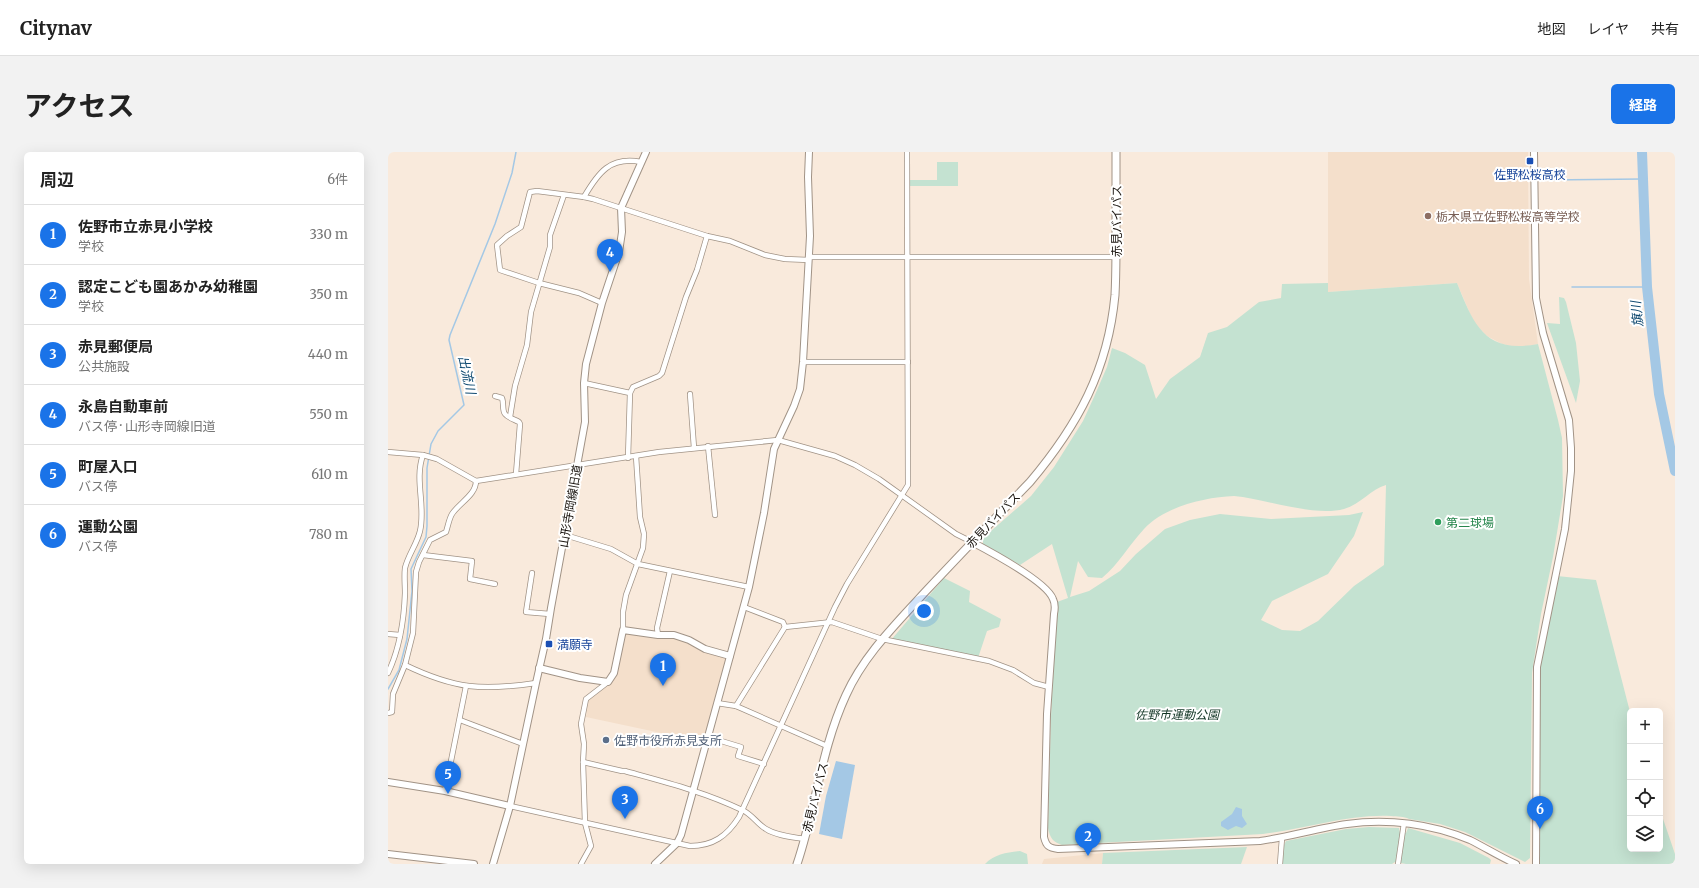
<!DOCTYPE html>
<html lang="ja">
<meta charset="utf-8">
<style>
:root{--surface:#fff;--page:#f2f2f2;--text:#222;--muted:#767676;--line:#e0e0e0;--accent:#1a73e8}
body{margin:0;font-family:Merriweather,"Noto Sans JP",serif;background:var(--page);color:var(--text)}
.controls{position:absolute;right:12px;bottom:12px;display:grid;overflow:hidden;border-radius:6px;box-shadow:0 4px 16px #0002}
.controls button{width:36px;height:36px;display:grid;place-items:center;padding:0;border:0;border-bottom:1px solid var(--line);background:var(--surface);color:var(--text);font:20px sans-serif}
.you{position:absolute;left:536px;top:459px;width:14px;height:14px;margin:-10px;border:3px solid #fff;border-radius:50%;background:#1a73e8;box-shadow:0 0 0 6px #1a73e833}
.badge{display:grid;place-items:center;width:26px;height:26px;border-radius:50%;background:var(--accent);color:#fff;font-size:13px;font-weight:700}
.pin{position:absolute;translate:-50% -33px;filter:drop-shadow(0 1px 2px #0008)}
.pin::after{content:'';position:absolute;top:21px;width:14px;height:12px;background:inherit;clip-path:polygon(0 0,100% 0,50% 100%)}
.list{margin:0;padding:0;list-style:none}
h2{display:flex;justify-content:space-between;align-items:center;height:52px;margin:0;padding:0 16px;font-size:17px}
h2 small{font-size:13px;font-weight:400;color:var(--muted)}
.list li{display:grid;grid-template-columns:26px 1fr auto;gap:12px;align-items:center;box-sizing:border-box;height:60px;padding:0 16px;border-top:1px solid var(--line)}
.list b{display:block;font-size:15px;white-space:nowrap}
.list p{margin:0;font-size:13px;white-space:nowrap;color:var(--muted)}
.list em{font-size:13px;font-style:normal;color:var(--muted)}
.icon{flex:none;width:22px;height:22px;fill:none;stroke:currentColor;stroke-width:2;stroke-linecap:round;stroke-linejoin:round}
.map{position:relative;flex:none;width:1287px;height:712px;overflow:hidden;border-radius:6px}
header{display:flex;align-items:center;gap:24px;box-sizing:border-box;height:56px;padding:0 20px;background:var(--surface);border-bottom:1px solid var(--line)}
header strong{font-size:19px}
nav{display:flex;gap:22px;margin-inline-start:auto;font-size:14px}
.intro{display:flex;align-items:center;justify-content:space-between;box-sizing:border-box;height:96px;padding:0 24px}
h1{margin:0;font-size:28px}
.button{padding:10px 18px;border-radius:6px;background:var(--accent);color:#fff;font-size:14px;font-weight:700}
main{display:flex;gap:24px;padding:0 24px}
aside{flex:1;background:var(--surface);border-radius:6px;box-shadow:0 4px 16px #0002}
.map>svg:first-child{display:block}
.built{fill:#f4dfcb}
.green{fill:#c4e2d1;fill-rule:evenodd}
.water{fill:#a4c8e5}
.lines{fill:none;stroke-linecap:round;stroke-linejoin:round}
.stream{stroke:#a4c8e5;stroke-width:1.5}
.river{stroke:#a4c8e5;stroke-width:10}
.minor-casing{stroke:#a19386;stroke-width:6}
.tertiary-casing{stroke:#a19386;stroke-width:8}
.secondary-casing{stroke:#a19386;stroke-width:9}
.minor{stroke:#fff;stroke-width:4.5}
.tertiary{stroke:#fff;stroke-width:6}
.secondary{stroke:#fff;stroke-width:7}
.transit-dot{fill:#1a4fb4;stroke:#fff;stroke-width:1.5}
.education-dot{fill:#8d6e63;stroke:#fff;stroke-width:1.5}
.leisure-dot{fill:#2e9e5b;stroke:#fff;stroke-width:1.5}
.service-dot{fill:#5c6f8a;stroke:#fff;stroke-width:1.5}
.labels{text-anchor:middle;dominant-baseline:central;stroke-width:4;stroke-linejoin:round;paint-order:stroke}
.transit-label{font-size:12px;fill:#164399;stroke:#fff}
.education-label{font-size:12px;fill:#785e54;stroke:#fff;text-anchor:start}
.street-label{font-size:12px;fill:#1a1510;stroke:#fff}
.leisure-label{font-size:12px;fill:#27864d;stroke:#fff;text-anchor:start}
.park-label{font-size:12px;font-style:italic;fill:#103423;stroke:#fff}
.service-label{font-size:12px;fill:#4e5e75;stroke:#fff;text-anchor:start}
.water-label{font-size:13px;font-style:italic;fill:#0f4970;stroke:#fff}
</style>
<header>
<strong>Citynav</strong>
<nav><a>地図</a><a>レイヤ</a><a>共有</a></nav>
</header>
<div class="intro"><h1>アクセス</h1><a class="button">経路</a></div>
<main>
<aside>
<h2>周辺<small>6件</small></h2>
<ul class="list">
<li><span class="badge">1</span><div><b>佐野市立赤見小学校</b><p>学校</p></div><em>330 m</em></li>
<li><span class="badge">2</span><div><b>認定こども園あかみ幼稚園</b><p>学校</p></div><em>350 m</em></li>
<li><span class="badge">3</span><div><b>赤見郵便局</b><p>公共施設</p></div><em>440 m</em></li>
<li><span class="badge">4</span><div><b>永島自動車前</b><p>バス停 · 山形寺岡線旧道</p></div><em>550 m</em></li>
<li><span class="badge">5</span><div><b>町屋入口</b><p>バス停</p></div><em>610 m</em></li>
<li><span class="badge">6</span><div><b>運動公園</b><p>バス停</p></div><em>780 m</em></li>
</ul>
</aside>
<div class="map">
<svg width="1287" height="712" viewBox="0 0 1287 712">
<rect width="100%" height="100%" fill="#f9eadc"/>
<g class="built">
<polygon points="940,0 1140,0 1141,127 1150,192 1132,196 1114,192 1099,184 1088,173 1083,164 1069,131 940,140"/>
<polygon points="237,480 286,484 338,505 315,590 198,565 200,549 224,530 228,523"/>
<polygon points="715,701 714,712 654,712 656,707"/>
</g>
<g class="green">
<polygon points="549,10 570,10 570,34 522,34 522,28 549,28"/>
<path d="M940 131V140L1069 131C1086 173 1097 202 1150 192L1170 268 1174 286 1175 344 1165 405 1153 462 1144 521 1142 706 1137 710 1077 680 1052 672 1021 667C1016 664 1009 665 1003 664 959 662 919 677 875 682L674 693C665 690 662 686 660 676L663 564 669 450 680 446 664 392 632 413 595 392V386L643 344 666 315 695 269 706 245 719 215 724 196 737 201 757 213 768 247 782 227 812 205 820 181 839 175 871 150 893 146 894 132ZM998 333 996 413 966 434 930 469 912 479 894 478 873 468 884 449 940 422 966 384 975 360 961 363 883 367 832 362 802 368 777 377 748 402 732 419 701 439 682 445 690 409 700 425 714 426C731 412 741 393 756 377 776 355 817 345 846 344 878 347 926 365 956 357 973 352 983 337 998 333Z"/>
<polygon points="1171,145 1176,146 1178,150 1188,191 1192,229 1188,251 1159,171 1172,172"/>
<polygon points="1169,424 1208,428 1242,560 1242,697 1272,697 1272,658 1287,702 1287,712 1152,712 1151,537 1152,509"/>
<polygon points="556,426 582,439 581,450 613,467 611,475 599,479 590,506 503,488"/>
<polygon points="981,675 1011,676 1012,681 1018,681 1020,676 1072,691 1101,706 1103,708 1102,712 1018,712 1007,710 1004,712 894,712 896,693 898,689 958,677"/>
<polygon points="859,695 853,712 714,712 715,701"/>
<path d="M632 699 639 702 640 712H597C606 702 620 700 632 699Z"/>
</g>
<g class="water">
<polygon points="448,609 467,613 454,687 431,682 438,644"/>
<polygon points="848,655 854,657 854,664 859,672 854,676 848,674 840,678 833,674 833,670 844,662"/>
</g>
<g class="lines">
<g class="stream">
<polyline points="1159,28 1254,27"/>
<polyline points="1184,135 1259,135"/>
<polyline points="0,537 11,518 19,487 24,439 23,417 38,385 39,374 39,316 43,292 50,279 76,253 61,188 62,183 107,72 124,21 128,0"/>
</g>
<polyline class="river" points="1254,0 1259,135 1271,242 1287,319"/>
<defs>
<g id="minor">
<polyline points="196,45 205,47 319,84 342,89 377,103 397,107 421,108"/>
<polyline points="421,105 728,105"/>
<path d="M214 151 191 141 151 131 112 118 109 93 119 84 133 75 142 40 149 39 196 45C210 21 222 4 253 10"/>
<polyline points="415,210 520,210"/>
<polyline points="196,231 242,241"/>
<polyline points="302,242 306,296"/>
<path d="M107 244 114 246C116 251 114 259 117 262 120 266 128 268 131 270L132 272 128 322"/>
<polyline points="122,265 127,234 139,193 143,160 162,95 162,83 176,43"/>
<polyline points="320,294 327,363"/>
<polyline points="0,300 35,303 49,307 88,329 271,300 390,288 447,304 467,313 491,327 568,382 584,390"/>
<polyline points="240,306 242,241 245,235 271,224 274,221 298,145 309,118 319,84"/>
<polyline points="177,383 223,397 250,412 361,435"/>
<polyline points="35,403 84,409 82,427 107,432"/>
<polyline points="144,421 138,460 162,462"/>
<polyline points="356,455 395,470 397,475"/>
<polyline points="235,478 235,460 238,443 255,396 256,382 252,365 248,304"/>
<polyline points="0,482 12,483"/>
<polyline points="270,483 269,476 282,419"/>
<path d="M17 513C67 537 94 539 148 531"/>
<path d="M0 521C12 496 16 468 17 441 17 433 16 424 17 416 20 403 29 392 32 379 38 354 26 328 35 303"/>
<polyline points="329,551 348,554 439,594"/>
<polyline points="348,554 397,475 444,470 494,487 601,509 625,518 646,531 661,535"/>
<path d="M0 561 4 560 5 542 17 513 25 481 28 420 31 410 42 388 58 380C60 374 61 367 64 362 71 351 88 343 88 329"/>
<polyline points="72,568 135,592"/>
<polyline points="320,585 353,595 350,604 376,612"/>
<path d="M195 610 234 619H237C277 630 317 640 354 658 364 662 369 672 378 677 389 684 405 685 417 687"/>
<polyline points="57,639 78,534"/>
<path d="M122 654 302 694C325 694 339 684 351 665L447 455 459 432 520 333 519 0"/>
<polyline points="193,712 203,694 197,671 195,610 196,592 193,572 198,547 220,530"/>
<polyline points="892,712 894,686"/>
<polyline points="1010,712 1016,671"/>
</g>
<g id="tertiary">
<polyline points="1146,0 1148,146 1155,181 1181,268 1183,296 1183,319 1177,377 1149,515 1148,712"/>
<path d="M584 390C601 399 659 430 665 447 667 451 667 457 666 462L659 562 656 685C658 694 661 696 670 697L872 689C901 685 930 676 959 672 1000 666 1044 672 1082 688 1098 696 1112 705 1128 712"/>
<polyline points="151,516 192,526 220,530 226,521 235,478 270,483 286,483 301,488 317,497 342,504"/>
<polyline points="0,630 57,639 122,654"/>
<polyline points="0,702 86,712"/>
<polyline points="105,712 122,654 148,531 158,487 163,456 197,270 196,231 198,212 214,151 231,100 234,80 233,56 258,0"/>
<polyline points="267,712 289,691 293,683 361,435 376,361 386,297 406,254 412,237 415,210 422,84 420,25 421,0"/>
</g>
<path id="secondary" d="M409 712C428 656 433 597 458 543 476 503 508 472 537 440 572 403 607 366 642 330 690 273 720 218 727 143 728 124 728 106 728 88 728 59 728 29 728 0"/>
</defs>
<use href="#minor" class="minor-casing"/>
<use href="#tertiary" class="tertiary-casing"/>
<use href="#secondary" class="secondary-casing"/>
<use href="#minor" class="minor"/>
<use href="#tertiary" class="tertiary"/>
<use href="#secondary" class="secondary"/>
</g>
<g class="transit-dot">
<rect x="1138" y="5" width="8" height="8" rx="2"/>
<rect x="157" y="488" width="8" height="8" rx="2"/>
</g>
<circle class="education-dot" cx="1040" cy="64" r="4"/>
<circle class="leisure-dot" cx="1050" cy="370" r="4"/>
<circle class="service-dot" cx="218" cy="588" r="4"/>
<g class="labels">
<g class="transit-label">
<text x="1142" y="22">佐野松桜高校</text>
<text x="169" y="492" text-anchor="start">満願寺</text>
</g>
<g class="education-label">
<text x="1048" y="64">栃木県立佐野松桜高等学校</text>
</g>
<g class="street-label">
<text transform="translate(728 69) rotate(-90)">赤見バイパス</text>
<text transform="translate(182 354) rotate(-80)">山形寺岡線旧道</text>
<text transform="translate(605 368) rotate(-46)">赤見バイパス</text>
<text transform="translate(427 645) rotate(-76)">赤見バイパス</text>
</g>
<g class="leisure-label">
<text x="1058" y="370">第二球場</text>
</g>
<g class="park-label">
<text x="789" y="562">佐野市運動公園</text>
</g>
<g class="service-label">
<text x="226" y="588">佐野市役所赤見支所</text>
</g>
<g class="water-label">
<text transform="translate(1249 162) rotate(-96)">旗川</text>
<text transform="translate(79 223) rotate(78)">出流川</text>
</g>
</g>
</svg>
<div class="controls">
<button>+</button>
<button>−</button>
<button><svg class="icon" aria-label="locate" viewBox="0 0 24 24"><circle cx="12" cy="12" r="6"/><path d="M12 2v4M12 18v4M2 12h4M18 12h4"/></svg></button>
<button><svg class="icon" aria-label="layers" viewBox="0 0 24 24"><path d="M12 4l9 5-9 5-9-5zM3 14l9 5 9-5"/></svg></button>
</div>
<div class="you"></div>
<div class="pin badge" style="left:275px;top:534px">1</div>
<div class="pin badge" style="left:700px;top:704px">2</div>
<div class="pin badge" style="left:237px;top:667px">3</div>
<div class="pin badge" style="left:222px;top:120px">4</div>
<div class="pin badge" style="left:60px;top:642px">5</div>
<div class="pin badge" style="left:1152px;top:677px">6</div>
</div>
</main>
